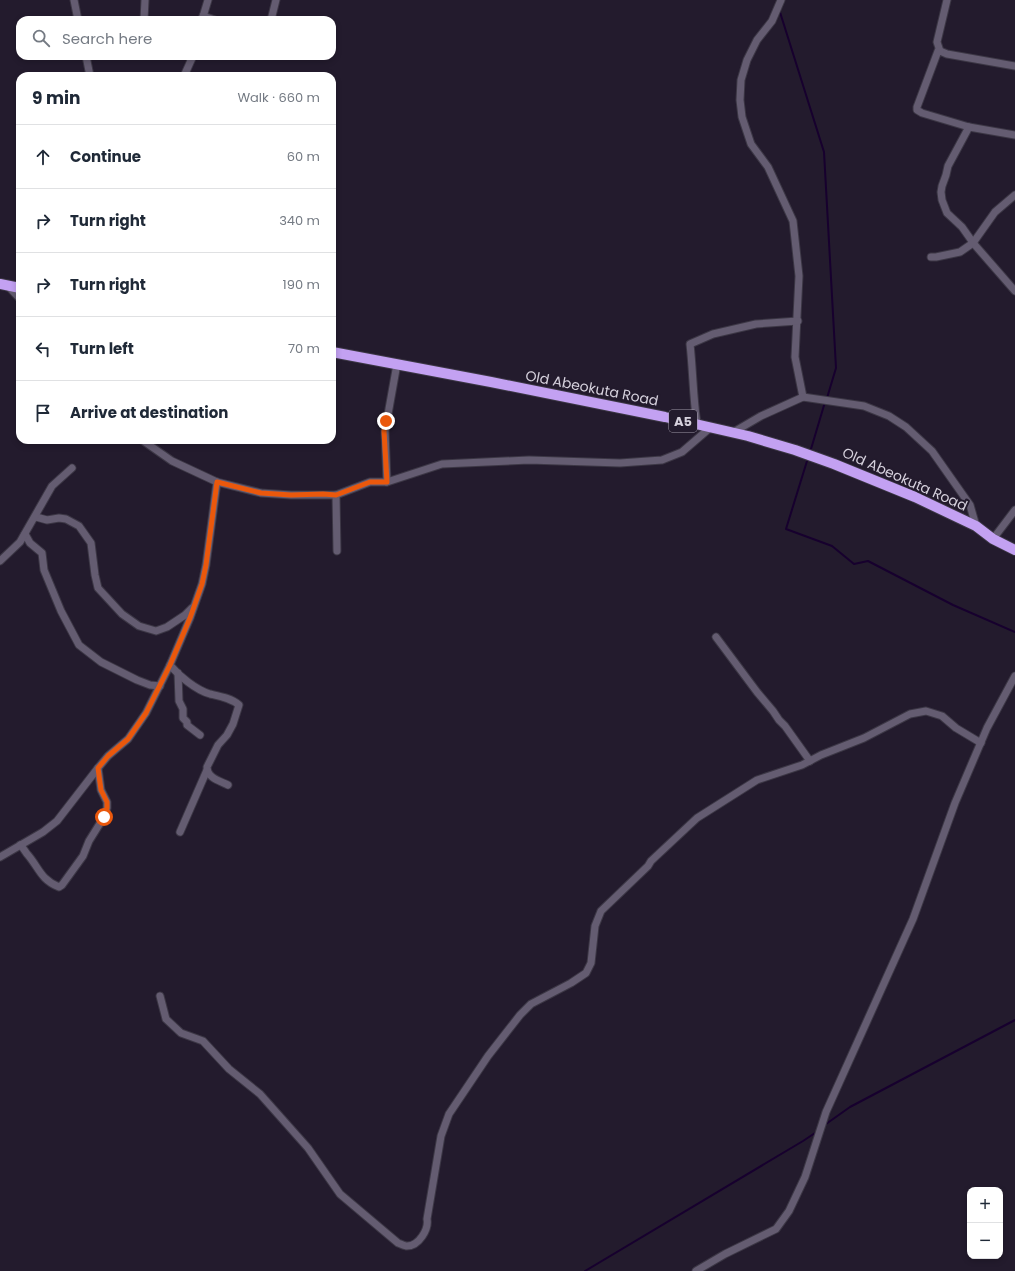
<!DOCTYPE html>
<meta charset="utf-8">
<style>
:root{--surface:#fff;--page:#f2f2f3;--text:#1f2937;--muted:#747a83;--line:#e0e1e3}
body{margin:0;font-family:Poppins,sans-serif;background:var(--page);color:var(--text)}
.controls{position:absolute;right:12px;bottom:12px;display:grid;overflow:hidden;border-radius:8px;box-shadow:0 2px 6px #0003}
.controls button{width:36px;height:36px;display:grid;place-items:center;padding:0;border:0;border-bottom:1px solid var(--line);background:var(--surface);color:var(--text);font:20px sans-serif}
.stop{position:absolute;width:12px;height:12px;margin:-9px;border:3px solid #ea580c;border-radius:50%;background:#fff}
.stop.end{background:#ea580c;border-color:#fff;box-shadow:0 1px 4px #0008}
.list{margin:0;padding:0;list-style:none}
h2{display:flex;justify-content:space-between;align-items:center;height:52px;margin:0;padding:0 16px;font-size:17px}
h2 small{font-size:13px;font-weight:400;color:var(--muted)}
.list li{display:grid;grid-template-columns:26px 1fr auto;gap:12px;align-items:center;box-sizing:border-box;height:64px;padding:0 16px;border-top:1px solid var(--line)}
.list b{display:block;font-size:15px;white-space:nowrap}
.list em{font-size:13px;font-style:normal;color:var(--muted)}
.icon{flex:none;width:22px;height:22px;fill:none;stroke:currentColor;stroke-width:2;stroke-linecap:round;stroke-linejoin:round}
.map{position:relative;flex:none;width:1015px;height:1271px;overflow:hidden}
.search{position:absolute;background:var(--surface);box-shadow:0 2px 6px #0003;left:16px;top:16px;width:320px;height:44px;display:flex;align-items:center;gap:10px;box-sizing:border-box;padding:0 14px;border-radius:12px;color:var(--muted);font-size:15px}
.panel{position:absolute;background:var(--surface);box-shadow:0 2px 6px #0003;left:16px;top:72px;width:320px;height:372px;border-radius:12px}
.map>svg:first-child{display:block}
.lines{fill:none;stroke-linecap:round;stroke-linejoin:round}
.stream{stroke:#17002e;stroke-width:2}
.minor-casing{stroke:#3c3745;stroke-width:9}
.highway-casing{stroke:#3c3745;stroke-width:12}
.minor{stroke:#645c71;stroke-width:7}
.highway{stroke:#c3a1f2;stroke-width:10}
.route{stroke:#ea580c;stroke-width:5}
.labels{text-anchor:middle;dominant-baseline:central;stroke-width:4;stroke-linejoin:round;paint-order:stroke}
.shield{fill:#231b2d;stroke:#a09aa8;stroke-width:1}
.shield-label{font-size:13px;font-weight:bold;fill:#d6d1dd}
.street-label{font-size:14px;fill:#d6d1dd;stroke:#231b2d}
</style>
<div class="map">
<svg width="1015" height="1271" viewBox="0 0 1015 1271">
<rect width="100%" height="100%" fill="#231b2d"/>
<g class="lines">
<g class="stream">
<polyline points="779,9 824,152 836,368 827,398"/>
<polyline points="811,449 825,402"/>
<polyline points="807,461 786,529 832,546 854,564 868,561 953,605 1015,632"/>
<polyline points="826,1124 850,1107 1015,1020"/>
<polyline points="585,1271 803,1141 815,1133"/>
</g>
<defs>
<g id="minor">
<polyline points="74,0 78,20"/>
<polyline points="781,0 772,21 757,40 747,60 741,80 740,100 742,117 751,144 768,167 793,221 799,276 795,357 803,397"/>
<polyline points="947,0 937,42 940,51 947,54 1015,66"/>
<polyline points="203,16 215,20"/>
<polyline points="144,20 145,0"/>
<polyline points="202,20 208,0"/>
<polyline points="271,20 276,0"/>
<polyline points="940,51 938,51 917,107 917,110 922,113 969,127 1015,135"/>
<polyline points="86,56 90,76"/>
<polyline points="184,76 193,56"/>
<polyline points="969,127 948,166 946,175 942,186 941,192 942,200 947,213 962,227 974,244 1015,291"/>
<polyline points="931,257 936,257 960,252 973,243 995,212 1015,195"/>
<polyline points="8,286 20,299"/>
<path d="M697 424C693 397 693 371 690 344L713 334 756 324 798 321"/>
<polyline points="732,433 761,416 803,397 864,406 889,416 906,427 932,451 970,505 976,526"/>
<polyline points="142,440 172,461 217,482 261,493 291,495 336,495 370,482 387,482 442,464 529,460 620,463 662,460 682,452 711,427"/>
<polyline points="387,482 385,431 397,364"/>
<polyline points="336,495 337,551"/>
<polyline points="36,517 47,520 59,518 66,519 79,526 91,543 95,575 98,588 122,614 139,626 156,631 167,627 185,615 192,608"/>
<polyline points="25,534 30,543 42,553 44,570 61,611 79,645 101,662 137,680 150,685 160,686"/>
<polyline points="993,539 1015,510"/>
<polyline points="0,561 20,542 52,486 72,468"/>
<polyline points="716,637 757,692 773,711 779,720 785,726 810,761"/>
<path d="M170 665C179 676 196 690 210 694 219 696 231 698 239 705L233 724 227 735 218 745 207 767C207 778 220 781 228 785"/>
<polyline points="178,673 179,701 183,709 183,718 187,722 187,725 200,735"/>
<polyline points="180,832 207,770"/>
<path d="M20 845C24 848 25 852 28 855 39 868 41 880 59 887L62 885 83 856 89 841 104 817 107 808V802L101 790 98 768"/>
<polyline points="0,857 43,832 57,821 98,768 108,756 128,739 146,713 170,665 190,618 202,584 206,565 217,482"/>
<path d="M160 996 166 1019 181 1033 203 1041 229 1069 260 1094 308 1148 340 1194 398 1243C401 1244 405 1246 407 1246 419 1246 429 1229 427 1219L441 1136 449 1114 488 1056 520 1015 531 1004 571 983 586 973 591 963 595 926 601 911 648 866 651 861 697 818 757 780 802 765 821 755 864 738 910 714 926 711 942 716 956 728 981 743"/>
<polyline points="696,1271 725,1254 776,1229 789,1211 805,1177 826,1112 913,919 955,803 987,728 1015,676"/>
</g>
<g id="highway">
<polyline points="0,284 20,288"/>
<polyline points="332,352 491,382 665,417 748,436 795,450 834,464 915,497 976,526 993,539 1015,550"/>
</g>
</defs>
<use href="#minor" class="minor-casing"/>
<use href="#highway" class="highway-casing"/>
<use href="#minor" class="minor"/>
<use href="#highway" class="highway"/>
</g>
<g class="lines">
<polyline class="route" points="104,817 107,808 107,802 101,790 98,768 108,756 128,739 146,713 170,665 190,618 202,584 206,565 217,482 261,493 291,495 323,494 336,495 370,482 387,482 384,431 386,421"/>
</g>
<g class="labels">
<rect class="shield" x="669" y="410" width="28" height="22" rx="3"/>
<g class="shield-label">
<text x="683" y="421">A5</text>
</g>
<g class="street-label">
<text transform="translate(592 388) rotate(11)">Old Abeokuta Road</text>
<text transform="translate(905 479) rotate(24)">Old Abeokuta Road</text>
</g>
</g>
</svg>
<div class="controls">
<button>+</button>
<button>−</button>
</div>
<div class="stop" style="left:104px;top:817px"></div>
<div class="stop end" style="left:386px;top:421px"></div>
<div class="search"><svg class="icon" aria-label="search" viewBox="0 0 24 24"><circle cx="10" cy="10" r="6"/><path d="M15 15l6 6"/></svg>Search here</div>
<section class="panel">
<h2>9 min<small>Walk · 660 m</small></h2>
<ul class="list">
<li><svg class="icon" aria-label="ahead" viewBox="0 0 24 24"><path d="M12 20V5M6 11l6-6 6 6"/></svg><div><b>Continue</b></div><em>60 m</em></li>
<li><svg class="icon" aria-label="right" viewBox="0 0 24 24"><path d="M7 20v-9h11M14 6l5 5-5 5"/></svg><div><b>Turn right</b></div><em>340 m</em></li>
<li><svg class="icon" aria-label="right" viewBox="0 0 24 24"><path d="M7 20v-9h11M14 6l5 5-5 5"/></svg><div><b>Turn right</b></div><em>190 m</em></li>
<li><svg class="icon" aria-label="left" viewBox="0 0 24 24"><path d="M17 20v-9H6M10 6l-5 5 5 5"/></svg><div><b>Turn left</b></div><em>70 m</em></li>
<li><svg class="icon" aria-label="arrive" viewBox="0 0 24 24"><path d="M6 21V4h12l-3 4 3 4H6"/></svg><div><b>Arrive at destination</b></div></li>
</ul>
</section>
</div>
